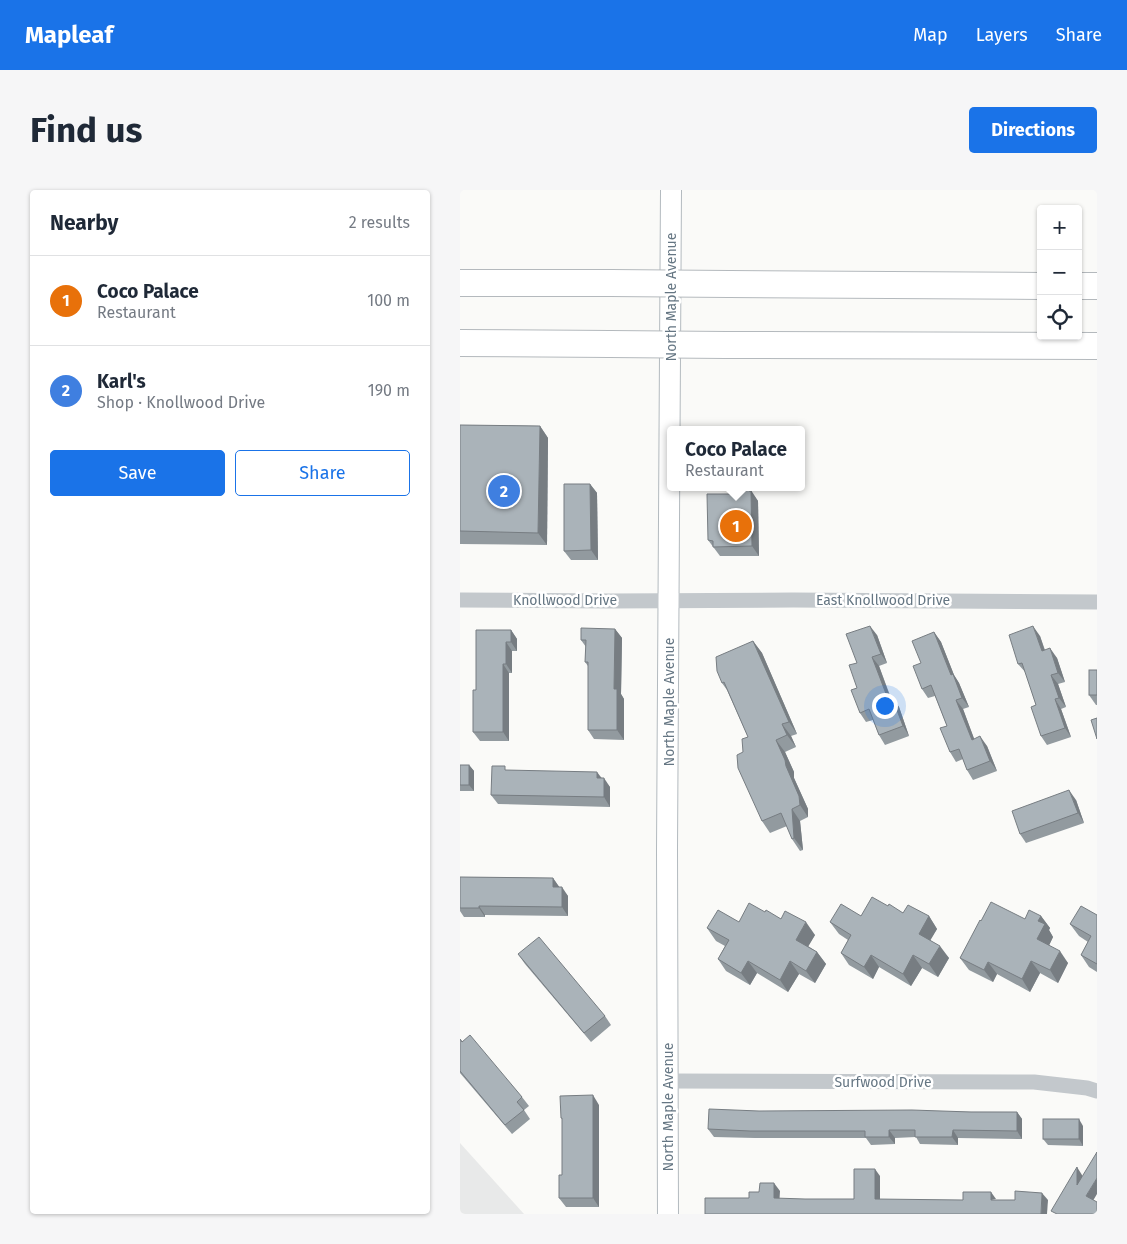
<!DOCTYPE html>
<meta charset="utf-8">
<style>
:root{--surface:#fff;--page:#f6f6f7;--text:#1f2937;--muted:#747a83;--line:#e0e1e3;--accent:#1a73e8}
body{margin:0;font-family:"Fira Sans",sans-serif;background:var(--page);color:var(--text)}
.controls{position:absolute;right:15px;top:15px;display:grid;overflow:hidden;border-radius:5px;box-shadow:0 1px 4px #0004}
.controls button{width:45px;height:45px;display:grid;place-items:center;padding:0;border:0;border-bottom:1px solid var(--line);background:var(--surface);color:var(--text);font:25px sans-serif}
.you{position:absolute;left:424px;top:515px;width:18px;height:18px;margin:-12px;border:4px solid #fff;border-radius:50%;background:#1a73e8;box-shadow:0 0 0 8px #1a73e833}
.badge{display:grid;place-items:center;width:32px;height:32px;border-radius:50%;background:var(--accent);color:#fff;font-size:16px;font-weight:700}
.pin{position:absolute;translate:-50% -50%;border:2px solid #fff;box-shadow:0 1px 5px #0006}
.popup{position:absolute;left:207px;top:236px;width:138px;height:65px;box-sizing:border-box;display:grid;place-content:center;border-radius:5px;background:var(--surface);filter:drop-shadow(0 1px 4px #0005);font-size:16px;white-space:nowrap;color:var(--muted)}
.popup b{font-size:19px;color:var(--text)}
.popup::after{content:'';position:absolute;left:50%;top:100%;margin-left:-10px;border:10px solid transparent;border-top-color:var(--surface)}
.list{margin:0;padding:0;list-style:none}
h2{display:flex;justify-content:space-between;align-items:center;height:65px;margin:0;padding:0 20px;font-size:21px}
h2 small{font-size:16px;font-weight:400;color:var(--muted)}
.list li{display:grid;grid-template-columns:32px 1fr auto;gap:15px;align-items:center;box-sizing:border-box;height:90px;padding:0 20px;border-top:1px solid var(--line)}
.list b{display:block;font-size:19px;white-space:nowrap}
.list p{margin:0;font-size:16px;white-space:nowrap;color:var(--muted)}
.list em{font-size:16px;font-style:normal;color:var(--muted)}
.actions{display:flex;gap:10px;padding:15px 20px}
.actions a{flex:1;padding:11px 0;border:1px solid var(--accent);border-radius:5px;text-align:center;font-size:18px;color:var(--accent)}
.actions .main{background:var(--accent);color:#fff}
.icon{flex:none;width:28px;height:28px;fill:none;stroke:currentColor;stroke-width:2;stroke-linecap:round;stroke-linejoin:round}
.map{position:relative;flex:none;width:637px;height:1024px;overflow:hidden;border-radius:5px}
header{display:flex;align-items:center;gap:30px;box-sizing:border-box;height:70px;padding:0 25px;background:var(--accent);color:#fff}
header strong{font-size:24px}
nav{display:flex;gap:28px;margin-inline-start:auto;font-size:18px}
.intro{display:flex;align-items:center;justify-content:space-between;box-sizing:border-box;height:120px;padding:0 30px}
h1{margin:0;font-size:35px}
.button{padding:12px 22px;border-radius:5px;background:var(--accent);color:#fff;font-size:18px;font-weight:700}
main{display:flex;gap:30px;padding:0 30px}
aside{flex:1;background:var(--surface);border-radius:5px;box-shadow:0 1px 4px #0004}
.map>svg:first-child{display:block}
.built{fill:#e8e9e9}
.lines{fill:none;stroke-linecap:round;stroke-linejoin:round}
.secondary-casing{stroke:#b3babf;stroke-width:22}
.highway-casing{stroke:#b4b9bd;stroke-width:28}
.street{stroke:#c3c8cc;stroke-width:15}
.secondary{stroke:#fff;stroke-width:20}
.highway{stroke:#fff;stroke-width:26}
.highway-bridge-casing{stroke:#b4b9bd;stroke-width:28;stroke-linecap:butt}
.highway-bridge{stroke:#fff;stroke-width:26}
.wall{fill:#929a9f}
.shaded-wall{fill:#777d82}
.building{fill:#aab3b9;stroke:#777d82}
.labels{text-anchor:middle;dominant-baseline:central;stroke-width:5;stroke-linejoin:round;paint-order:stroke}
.street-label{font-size:14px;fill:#657683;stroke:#fff}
</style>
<header>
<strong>Mapleaf</strong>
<nav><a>Map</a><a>Layers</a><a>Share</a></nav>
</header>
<div class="intro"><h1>Find us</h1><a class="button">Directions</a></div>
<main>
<aside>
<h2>Nearby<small>2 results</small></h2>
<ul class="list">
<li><span class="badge" style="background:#e8710a">1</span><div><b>Coco Palace</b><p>Restaurant</p></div><em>100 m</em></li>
<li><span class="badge" style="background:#3f7fe0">2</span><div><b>Karl's</b><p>Shop · Knollwood Drive</p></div><em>190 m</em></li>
</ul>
<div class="actions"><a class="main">Save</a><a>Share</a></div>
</aside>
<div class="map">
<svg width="637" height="1024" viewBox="0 0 637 1024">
<rect width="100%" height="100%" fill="#fafaf8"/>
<polygon class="built" points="0,953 64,1024 0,1024"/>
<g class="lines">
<defs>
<polyline id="secondary" points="208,1024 207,660 211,0"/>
<g id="highway">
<polyline points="0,93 151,93"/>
<polyline points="269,94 581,96"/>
<polyline points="618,96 637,96"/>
<polyline points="0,153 150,154"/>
<polyline points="266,155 637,156"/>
</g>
</defs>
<use href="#secondary" class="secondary-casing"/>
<use href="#highway" class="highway-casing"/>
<g class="street">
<polyline points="0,410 150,411 333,410 637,412"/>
<polyline points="208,891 574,892 627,898 637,901"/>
</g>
<use href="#secondary" class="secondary"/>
<use href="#highway" class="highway"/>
<defs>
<g id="highway-bridge">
<polyline points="151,93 269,94"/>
<polyline points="150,154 266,155"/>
</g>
</defs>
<use href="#highway-bridge" class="highway-bridge-casing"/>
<use href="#highway-bridge" class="highway-bridge"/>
</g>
<g class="wall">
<polygon points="0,235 80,236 88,248 87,355 0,354"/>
<polygon points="130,294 137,303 138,370 111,370 104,361"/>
<polygon points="295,307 298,311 299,366 260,366 248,350"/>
<polygon points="155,439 162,448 161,504 164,509 164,550 134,549 128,540 128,476 125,472 126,457 121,450"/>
<polygon points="51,440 57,449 57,461 52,461 52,483 49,483 49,551 20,551 13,542 16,500"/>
<polygon points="474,442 481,452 494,485 499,493 509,517 503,519 514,549 527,556 537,581 513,590 507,580 503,569 496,572 490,562 487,536 475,506 468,508 462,499 461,473"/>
<polygon points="417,445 427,473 419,476 431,508 432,507 439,517 449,546 425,555 419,545 413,530 406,532 400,523 397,498 397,473"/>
<polygon points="580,446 585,460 597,468 605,492 598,494 606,517 601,519 611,547 587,555 581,546 576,515 566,483 558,474"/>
<polygon points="293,451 302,463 337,544 331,546 336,557 325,562 334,582 334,588 348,619 348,627 340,631 343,660 340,661 332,649 327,636 310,643 302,631 283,562 288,547 267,500 262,493"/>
<polygon points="637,480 637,515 636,515 629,505"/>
<polygon points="0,575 9,575 14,581 14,601 0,601"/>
<polygon points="47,580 141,588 150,597 150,617 38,614 31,605"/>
<polygon points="616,610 624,633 566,653 560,644"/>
<polygon points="0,687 93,688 99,697 108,706 108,726 25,725 25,727 4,727 0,721"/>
<polygon points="428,716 443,723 469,726 477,739 470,750 489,768 478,787 462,778 451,796 419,777 413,789 389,775 381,763 388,750 379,744 370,732 401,726"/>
<polygon points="305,722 355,745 348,756 357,762 366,774 355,793 339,784 328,802 297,783 290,795 266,781 258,769 265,756 256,751 247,738 279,732"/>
<polygon points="637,725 637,782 629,777 621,765 628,752 619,746 610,734"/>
<polygon points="581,726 590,738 589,740 593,747 589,755 608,773 598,793 580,783 570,802 537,784 533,792 509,780 500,768 521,731 565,729"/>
<polygon points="58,764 145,826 151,835 131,852 65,774"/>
<polygon points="0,849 62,907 69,916 64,920 70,929 52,944 0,883"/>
<polygon points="139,915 139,1017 106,1017 99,1008 102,985 102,929 101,928"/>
<polygon points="299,921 557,922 562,929 562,949 498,948 498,955 460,954 456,947 435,948 435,954 411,955 406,948 295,948 254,947 248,939"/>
<polygon points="623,936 623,956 588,955 583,949"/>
</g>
<g class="shaded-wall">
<polygon points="80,236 88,248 87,355 78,343"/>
<polygon points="130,294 137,303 138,370 131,360"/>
<polygon points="289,297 298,311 299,366 292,356"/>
<polygon points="410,436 417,445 427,473 421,464"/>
<polygon points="573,436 580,446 588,471 582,461"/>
<polygon points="155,439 162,448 161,504 164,509 164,550 157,540 154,499"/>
<polygon points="51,440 57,449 57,461 51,452"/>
<polygon points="474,442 481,452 494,485 499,493 509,517 502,508 491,485"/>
<polygon points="293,451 302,463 337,544 329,532"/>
<polygon points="46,452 52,461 52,483 46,474"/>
<polygon points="590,458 597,468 605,492 598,483"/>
<polygon points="412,467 419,476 434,518 428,509"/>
<polygon points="43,474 49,483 49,551 43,542"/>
<polygon points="591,485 598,494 606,517 599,508"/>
<polygon points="432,507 439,517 449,546 443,536"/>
<polygon points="595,509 601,519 611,547 605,538"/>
<polygon points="496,510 503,519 518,559 512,550"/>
<polygon points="322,534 331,546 336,557 327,545"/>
<polygon points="520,546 527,556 537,581 530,571"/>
<polygon points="316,550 325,562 334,582 334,588 348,619 348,627 340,615"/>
<polygon points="9,575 14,581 14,601 9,595"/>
<polygon points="137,582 144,591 137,588"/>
<polygon points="144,588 150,597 150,617 144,607"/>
<polygon points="609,600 616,610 624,633 618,623"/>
<polygon points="332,619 340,631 343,660 334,648"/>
<polygon points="93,688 100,698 93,697"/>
<polygon points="102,697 108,706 108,726 102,717"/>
<polygon points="19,716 25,725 25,727 19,718"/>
<polygon points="469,726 477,739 467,756 459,744"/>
<polygon points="581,726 590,738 589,740 593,747 586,762 577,749 578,731"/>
<polygon points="346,732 355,745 345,762 336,750"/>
<polygon points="480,756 489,768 478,787 469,774"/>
<polygon points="600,761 608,773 598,793 590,780"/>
<polygon points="357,762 366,774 355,793 346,781"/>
<polygon points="411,765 419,777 413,789 404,777"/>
<polygon points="453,765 462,778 451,796 443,784"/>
<polygon points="288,771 297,783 290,795 281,783"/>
<polygon points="330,771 339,784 328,802 320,790"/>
<polygon points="571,771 580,783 570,802 562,789"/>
<polygon points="528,772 537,784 533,792 524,780"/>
<polygon points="133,905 139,915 139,1017 133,1008"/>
<polygon points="557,922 562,929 562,949 557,941"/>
<polygon points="619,929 623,936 623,956 619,949"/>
<polygon points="429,940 435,948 435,954 429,947"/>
<polygon points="493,940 498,948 498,955 492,947"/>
<polygon points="617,977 622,985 622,1003 617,995"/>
<polygon points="415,979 420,986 420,1016 415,1009"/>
<polygon points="637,988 637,1004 631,1014 626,1006"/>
<polygon points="314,993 320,1001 319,1016 314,1008"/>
<polygon points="531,1002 536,1009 531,1010"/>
<polygon points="582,1003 588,1010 587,1024 581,1024"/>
</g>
<g class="building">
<polygon points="0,235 80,236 78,343 0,341"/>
<polygon points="104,294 130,294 131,360 104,361"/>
<polygon points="289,297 289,301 291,301 292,356 253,357 253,351 248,350 247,304 272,304 272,298"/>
<polygon points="410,436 421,464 412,467 428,509 432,507 443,536 419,545 409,519 400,523 391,500 397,498 389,475 397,473 386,444"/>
<polygon points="573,436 582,461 590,458 598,483 591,485 599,508 595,509 605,538 581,546 571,517 576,515 562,473 558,474 549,445"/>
<polygon points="121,438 155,439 154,499 157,499 157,540 128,540 128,472 125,472 126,450 121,450"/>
<polygon points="16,440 51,440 51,452 46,452 46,474 43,474 43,542 13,542 13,500 16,500"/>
<polygon points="474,442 491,485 493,484 502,508 496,510 512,550 520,546 530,571 507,580 499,559 490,562 480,538 487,536 471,495 462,499 453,476 461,473 452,451"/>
<polygon points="293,451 329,532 322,534 327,545 316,550 325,570 326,576 339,606 340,615 332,619 334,648 332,649 321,623 302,631 278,578 277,565 283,562 282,549 288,547 264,492 262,493 257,481 256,467"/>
<rect x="629" y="480" width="8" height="25"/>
<polygon points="637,528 637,549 631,530"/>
<rect x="0" y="575" width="9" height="20"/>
<polygon points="32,576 45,576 45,580 137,582 137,588 144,588 144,607 31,605"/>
<polygon points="609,600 618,623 560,644 552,621"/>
<polygon points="0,687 93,688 93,697 102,697 102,717 19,716 19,718 0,718"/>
<polygon points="412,707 428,716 429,714 443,723 448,715 469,726 459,744 480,756 469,774 453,765 443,784 411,765 404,777 381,763 391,745 370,732 381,714 401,726"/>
<polygon points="531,712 565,729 569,720 581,726 578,731 585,734 577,749 600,761 590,780 571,771 562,789 528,772 524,780 500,768 520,730 521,731"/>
<polygon points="289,713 305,722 306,720 321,729 325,721 346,732 336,750 357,762 346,781 330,771 320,790 288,771 281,783 258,769 269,750 247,738 258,720 279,732"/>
<polygon points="621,716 637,725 637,774 621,765 631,746 610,734"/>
<polygon points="79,747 145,826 124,843 58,764"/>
<polygon points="10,845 62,907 57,912 64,920 45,935 0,881 0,849 2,852"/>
<polygon points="133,905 133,1008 99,1008 99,985 102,985 102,928 101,928 100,906"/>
<polygon points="249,919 299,921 452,920 511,922 557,922 557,941 493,940 492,947 455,947 455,940 429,940 429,947 405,947 405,941 290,941 248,939"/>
<rect x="583" y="929" width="36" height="20"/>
<polygon points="637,962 637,988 626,1006 637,1012 637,1024 597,1024 591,1021 617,977 617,995"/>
<polygon points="394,979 415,979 415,1009 503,1010 503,1002 531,1002 531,1010 555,1010 555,1001 582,1003 581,1024 245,1024 245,1008 289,1008 289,1002 299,1002 300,993 314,993 314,1008 345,1009 394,1009"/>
</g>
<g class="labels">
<g class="street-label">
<text transform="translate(211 107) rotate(-90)">North Maple Avenue</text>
<text x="105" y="410">Knollwood Drive</text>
<text x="423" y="410">East Knollwood Drive</text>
<text transform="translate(209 512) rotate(-90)">North Maple Avenue</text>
<text x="423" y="892">Surfwood Drive</text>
<text transform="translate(208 917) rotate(-90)">North Maple Avenue</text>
</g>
</g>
</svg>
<div class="controls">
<button>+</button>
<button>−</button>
<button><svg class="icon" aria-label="locate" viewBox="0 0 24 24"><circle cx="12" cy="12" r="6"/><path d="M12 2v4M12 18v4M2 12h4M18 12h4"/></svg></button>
</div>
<div class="you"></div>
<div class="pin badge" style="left:276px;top:336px;background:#e8710a">1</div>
<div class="popup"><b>Coco Palace</b>Restaurant</div>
<div class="pin badge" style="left:44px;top:301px;background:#3f7fe0">2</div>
</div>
</main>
